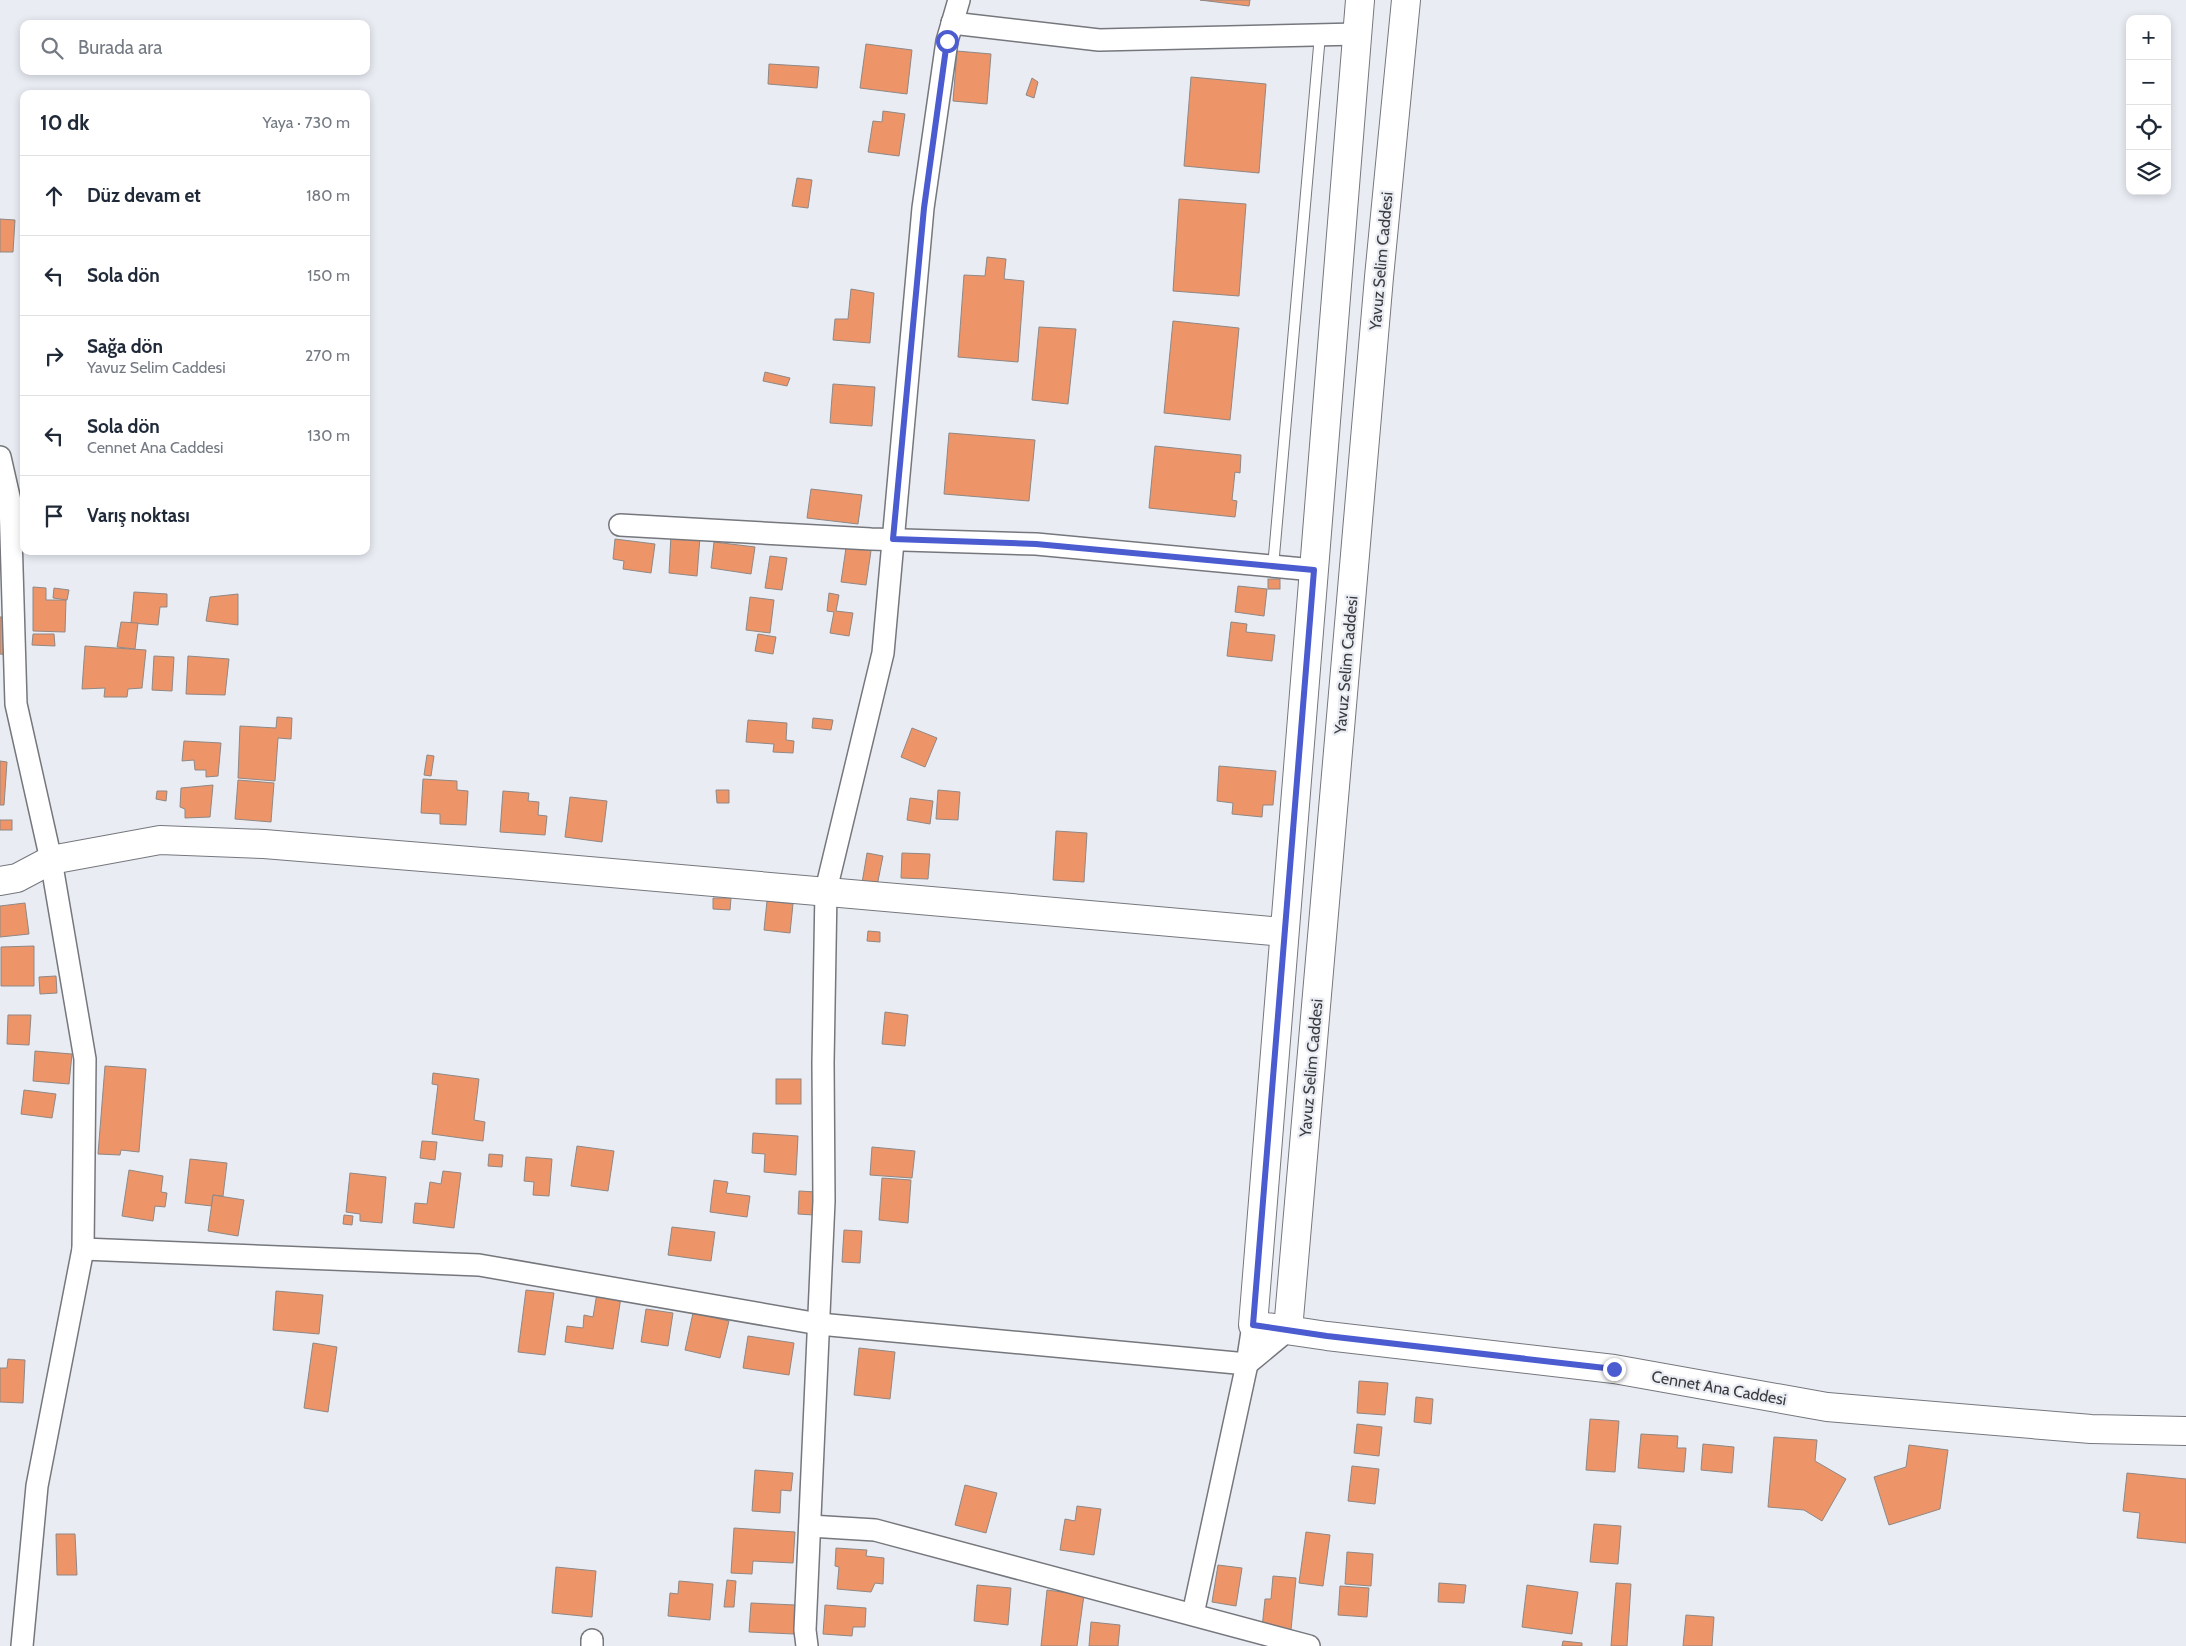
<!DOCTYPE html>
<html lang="tr">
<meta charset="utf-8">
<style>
:root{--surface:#fff;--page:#f6f6f7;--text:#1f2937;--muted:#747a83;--line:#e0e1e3}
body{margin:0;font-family:Cabin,sans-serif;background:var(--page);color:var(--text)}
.controls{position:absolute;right:15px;top:15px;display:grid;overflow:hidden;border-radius:10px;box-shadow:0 2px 8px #0003}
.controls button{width:45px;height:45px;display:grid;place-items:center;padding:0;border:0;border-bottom:1px solid var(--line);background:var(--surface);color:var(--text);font:25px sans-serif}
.stop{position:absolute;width:15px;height:15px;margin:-11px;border:4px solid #4b5bd0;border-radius:50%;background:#fff}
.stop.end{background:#4b5bd0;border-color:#fff;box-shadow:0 1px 5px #0008}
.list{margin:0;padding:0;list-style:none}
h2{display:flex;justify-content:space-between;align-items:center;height:65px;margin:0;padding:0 20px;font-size:21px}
h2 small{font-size:16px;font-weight:400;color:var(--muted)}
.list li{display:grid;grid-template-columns:32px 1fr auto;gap:15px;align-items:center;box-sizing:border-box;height:80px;padding:0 20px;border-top:1px solid var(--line)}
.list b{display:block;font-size:19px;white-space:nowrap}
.list p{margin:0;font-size:16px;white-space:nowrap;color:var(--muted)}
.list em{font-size:16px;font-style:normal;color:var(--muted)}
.icon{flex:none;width:28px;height:28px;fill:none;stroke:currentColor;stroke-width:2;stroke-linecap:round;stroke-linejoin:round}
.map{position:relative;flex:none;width:2186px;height:1646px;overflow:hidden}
.search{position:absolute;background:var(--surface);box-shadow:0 2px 8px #0003;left:20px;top:20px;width:350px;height:55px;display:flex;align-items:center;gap:12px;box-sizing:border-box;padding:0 18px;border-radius:10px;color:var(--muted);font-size:19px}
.panel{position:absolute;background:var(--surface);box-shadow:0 2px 8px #0003;left:20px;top:90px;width:350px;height:465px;border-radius:10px}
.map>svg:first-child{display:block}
.building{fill:#ed9469;stroke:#8f8885}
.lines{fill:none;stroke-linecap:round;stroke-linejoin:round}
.lane-casing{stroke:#75777d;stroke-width:12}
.street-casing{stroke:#75777d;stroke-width:24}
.secondary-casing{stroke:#75777d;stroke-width:30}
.lane{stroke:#fff;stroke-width:10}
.street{stroke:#fff;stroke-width:21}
.secondary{stroke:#fff;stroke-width:28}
.route{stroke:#4b5bd0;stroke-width:6}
.labels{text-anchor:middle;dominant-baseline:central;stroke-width:4.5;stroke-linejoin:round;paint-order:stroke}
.street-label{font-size:16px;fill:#3a3b3e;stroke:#e9ecf3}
</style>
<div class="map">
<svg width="2186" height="1646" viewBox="0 0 2186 1646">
<rect width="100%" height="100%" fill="#e9ecf3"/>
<g class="building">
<polygon points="1200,0 1250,0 1249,6"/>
<polygon points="866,44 912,50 907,94 860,88"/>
<polygon points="957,51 991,54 987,104 953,101"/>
<polygon points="769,64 819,67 817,88 768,84"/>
<polygon points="1191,77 1266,84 1259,173 1184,166"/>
<polygon points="1032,78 1038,82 1034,98 1026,95"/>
<polygon points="883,111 905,114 899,156 868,152 873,121 882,122"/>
<polygon points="797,178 812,180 808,208 792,206"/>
<polygon points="24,190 24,215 21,215"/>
<polygon points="1179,199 1246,204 1239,296 1173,291"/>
<polygon points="0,219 15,220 13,252 0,252"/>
<polygon points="987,257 1006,259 1004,279 1024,281 1018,362 958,357 964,275 985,276"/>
<polygon points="851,289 874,293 870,343 833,340 835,319 848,319"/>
<polygon points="1173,321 1239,328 1230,420 1164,413"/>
<polygon points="1039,327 1076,329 1068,404 1032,400"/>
<polygon points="765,372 790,378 787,386 763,381"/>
<polygon points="833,384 875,387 872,426 830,423"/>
<polygon points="949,433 1035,440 1029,501 944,494"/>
<polygon points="1155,446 1241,455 1240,473 1235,472 1232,500 1237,501 1235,517 1149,508"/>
<polygon points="811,489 862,495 858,524 807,518"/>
<polygon points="671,535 700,537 697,576 669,573"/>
<polygon points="615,539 655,544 651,573 623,569 624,561 613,559"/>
<polygon points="847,541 872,544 866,585 841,582"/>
<polygon points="714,542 755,547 751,574 711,568"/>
<polygon points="770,556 787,558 782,590 765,588"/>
<rect x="1268" y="579" width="12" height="10"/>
<polygon points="1238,586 1267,589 1264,616 1235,612"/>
<polygon points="33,587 46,588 46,600 66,600 65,632 33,631"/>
<polygon points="54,588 69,590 67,600 53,598"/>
<polygon points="134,592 167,594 167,607 160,607 158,625 131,623"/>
<polygon points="829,593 839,595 836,611 853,613 849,636 830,633 834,612 827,611"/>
<polygon points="238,594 238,625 206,621 210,597"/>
<polygon points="750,597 774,600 770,633 746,630"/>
<polygon points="0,617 8,617 8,655 0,654"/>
<polygon points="121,622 138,623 135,649 117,647"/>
<polygon points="1231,622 1247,624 1246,632 1275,635 1272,661 1227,656"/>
<polygon points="33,634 54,634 55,646 32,645"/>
<polygon points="758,634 776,637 773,654 755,651"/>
<polygon points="85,646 146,650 142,688 128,689 127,697 104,697 105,688 82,689"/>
<polygon points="154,656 174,657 172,691 152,690"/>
<polygon points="188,656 229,659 225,695 186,694"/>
<polygon points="277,717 292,718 291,739 278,738 275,781 238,778 240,726 276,728"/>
<polygon points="813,718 833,720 831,730 812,728"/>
<polygon points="748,720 787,723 786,740 794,741 793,753 773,752 774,744 746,742"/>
<polygon points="912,728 937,738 925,767 901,757"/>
<polygon points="184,741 221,743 218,776 206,777 206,770 195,770 194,760 182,761"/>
<polygon points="427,755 434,756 431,776 424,775"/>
<polygon points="0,761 7,762 4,805 0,805"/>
<polygon points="1219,766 1276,771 1273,805 1263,805 1262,817 1232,814 1233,803 1217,801"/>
<polygon points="423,779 457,781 457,790 468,791 466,825 440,824 440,814 421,813"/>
<polygon points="238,780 274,783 271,822 235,819"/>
<polygon points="213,785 210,817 185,818 185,809 180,807 181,788"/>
<polygon points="716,790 729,790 729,803 717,803"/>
<polygon points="938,790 960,792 958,820 936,819"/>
<polygon points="157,791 167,791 166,801 156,799"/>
<polygon points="503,791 529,793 528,801 539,802 538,815 547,816 545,835 500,832"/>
<polygon points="570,797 607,801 602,842 565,837"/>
<polygon points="910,798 933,801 930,824 907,820"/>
<rect x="0" y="820" width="12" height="10"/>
<polygon points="1056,831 1087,833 1084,882 1053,880"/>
<polygon points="867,853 883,856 877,886 862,883"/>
<polygon points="902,853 930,854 928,879 901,878"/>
<polygon points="713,898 731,898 730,910 713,909"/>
<polygon points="767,901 793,904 790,933 764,930"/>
<polygon points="25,903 29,934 0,937 0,906"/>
<polygon points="868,931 880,932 880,942 867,941"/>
<polygon points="34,946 34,986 1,986 1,947"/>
<polygon points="56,976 57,993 40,994 39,977"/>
<polygon points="885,1012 908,1015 905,1046 882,1044"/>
<polygon points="8,1015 31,1015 29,1045 7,1044"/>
<polygon points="35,1051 72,1054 69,1084 33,1081"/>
<polygon points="105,1066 146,1069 139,1152 121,1150 120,1155 98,1154"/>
<polygon points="433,1073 479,1079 474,1120 485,1122 483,1141 432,1134 438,1085 432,1084"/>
<rect x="776" y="1079" width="25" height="25"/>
<polygon points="24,1090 56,1094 52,1118 21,1114"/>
<polygon points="753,1133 798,1136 796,1175 764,1172 765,1154 752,1153"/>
<polygon points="422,1141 437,1142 435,1160 420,1158"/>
<polygon points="577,1146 614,1151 608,1191 571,1186"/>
<polygon points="872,1147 915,1151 912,1178 870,1175"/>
<polygon points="489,1154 503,1155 502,1167 488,1166"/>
<polygon points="526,1157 552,1159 549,1196 533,1195 534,1182 524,1181"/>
<polygon points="190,1159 227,1163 223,1196 213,1195 212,1206 185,1203"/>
<polygon points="129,1170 163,1176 161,1192 167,1193 165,1207 155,1206 153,1221 122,1216"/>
<polygon points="443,1171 461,1173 454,1228 413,1223 415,1203 427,1204 430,1182 441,1184"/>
<polygon points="350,1173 386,1177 382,1223 360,1221 360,1214 346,1212"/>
<polygon points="882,1178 911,1180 908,1223 879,1220"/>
<polygon points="714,1180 728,1182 726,1193 750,1196 747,1217 710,1212"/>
<polygon points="799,1191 816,1192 814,1215 798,1214"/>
<polygon points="213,1195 244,1200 238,1236 208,1231"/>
<polygon points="344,1215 353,1216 352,1225 343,1224"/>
<polygon points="672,1227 715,1232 711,1261 668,1255"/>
<polygon points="844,1230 862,1231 860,1263 842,1262"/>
<polygon points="526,1290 554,1293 545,1355 518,1352"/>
<polygon points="276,1291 323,1295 319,1334 273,1330"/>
<polygon points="597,1293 621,1297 613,1349 565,1342 567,1326 583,1328 584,1315 593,1317"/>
<polygon points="646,1309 673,1313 668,1346 641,1342"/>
<polygon points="693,1313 729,1321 720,1358 685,1350"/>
<polygon points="748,1336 794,1343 789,1375 743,1368"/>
<polygon points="313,1343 337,1347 328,1412 304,1408"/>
<polygon points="859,1348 895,1352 890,1399 854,1395"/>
<polygon points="8,1359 25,1360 23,1403 0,1402 0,1368 7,1368"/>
<polygon points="1359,1381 1388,1383 1385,1415 1357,1413"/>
<polygon points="1416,1397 1433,1399 1431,1424 1414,1422"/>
<polygon points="1590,1419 1619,1421 1615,1472 1586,1470"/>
<polygon points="1357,1424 1382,1427 1379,1456 1354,1453"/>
<polygon points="1641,1434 1678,1436 1677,1448 1686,1448 1684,1472 1638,1468"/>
<polygon points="1774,1437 1817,1440 1815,1461 1846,1479 1822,1521 1804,1510 1768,1507"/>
<polygon points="1703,1444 1734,1447 1732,1473 1701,1470"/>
<polygon points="1909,1445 1948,1450 1940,1509 1889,1525 1874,1477 1906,1467"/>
<polygon points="1352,1466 1379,1469 1375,1504 1348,1501"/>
<polygon points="755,1470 793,1473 791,1491 781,1490 780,1513 752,1511"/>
<polygon points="2127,1473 2186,1479 2186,1543 2137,1538 2140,1513 2123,1511"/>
<polygon points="965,1485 997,1493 986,1533 955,1525"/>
<polygon points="1077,1506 1101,1509 1094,1555 1060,1550 1065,1519 1075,1521"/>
<polygon points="1594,1524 1621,1526 1618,1564 1590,1562"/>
<polygon points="734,1528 795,1532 793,1563 753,1561 752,1574 731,1573"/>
<polygon points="1306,1532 1330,1535 1323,1586 1299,1583"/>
<polygon points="56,1534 75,1534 77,1575 57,1575"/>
<polygon points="836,1548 867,1550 866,1556 884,1558 883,1584 875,1583 871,1592 837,1589 839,1567 835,1566"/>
<polygon points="1347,1552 1373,1554 1371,1586 1345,1584"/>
<polygon points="1218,1565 1242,1568 1236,1606 1212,1602"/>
<polygon points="556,1567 596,1571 592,1617 552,1613"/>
<polygon points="1273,1576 1296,1578 1291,1630 1262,1628 1265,1599 1271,1599"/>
<polygon points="727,1580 736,1581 734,1607 724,1607"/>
<polygon points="679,1581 713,1584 710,1620 668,1616 670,1593 678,1594"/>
<polygon points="1439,1583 1466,1585 1464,1603 1438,1602"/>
<polygon points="1616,1583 1631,1584 1627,1646 1611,1646"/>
<polygon points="977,1585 1011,1588 1008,1625 974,1621"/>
<polygon points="1527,1585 1578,1592 1572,1634 1522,1627"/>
<polygon points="1340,1586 1369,1588 1367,1617 1338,1615"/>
<polygon points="1047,1590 1084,1595 1077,1646 1041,1646"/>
<polygon points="751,1603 795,1605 794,1634 749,1632"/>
<polygon points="825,1605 866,1608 865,1627 853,1627 852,1636 823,1634"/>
<polygon points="1686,1615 1714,1617 1712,1646 1683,1646"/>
<polygon points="1091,1622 1120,1625 1118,1646 1089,1646"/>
<polygon points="1563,1641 1582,1643 1582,1646 1562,1646"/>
</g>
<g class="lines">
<defs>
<polyline id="lane" points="1273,567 1320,35"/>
<g id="street">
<polyline points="952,23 1099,40 1357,34"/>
<polyline points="0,457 10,501 16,704 51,860 85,1059 83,1249 37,1486 22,1646"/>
<polyline points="620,525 871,539 1036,544 1314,570"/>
<polyline points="83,1249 479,1265 819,1324 1247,1364 1288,1330"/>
<polyline points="810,1526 875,1530 1309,1646"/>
<polyline points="1193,1614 1247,1364 1253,1325"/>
<polyline points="592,1646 592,1640"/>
<polyline points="807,1646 805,1630 824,1201 823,1063 826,890 883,653 923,208 947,41 959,0"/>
</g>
<g id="secondary">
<polyline points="1360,0 1253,1325 1327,1336 1614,1369 1827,1407 2091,1429 2186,1431"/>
<polyline points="0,881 17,878 51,860 160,840 264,844 520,865 1284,932"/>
<polyline points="1288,1330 1379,277 1406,0"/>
</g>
</defs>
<use href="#lane" class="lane-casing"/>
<use href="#street" class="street-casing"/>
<use href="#secondary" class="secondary-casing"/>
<use href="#lane" class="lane"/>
<use href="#street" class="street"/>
<use href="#secondary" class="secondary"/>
</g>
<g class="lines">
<polyline class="route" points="947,41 924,208 893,539 1036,544 1314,570 1253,1325 1327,1336 1614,1369"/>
</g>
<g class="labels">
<g class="street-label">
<text transform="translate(1381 261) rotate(-85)">Yavuz Selim Caddesi</text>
<text transform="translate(1346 665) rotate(-85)">Yavuz Selim Caddesi</text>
<text transform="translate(1311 1068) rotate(-85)">Yavuz Selim Caddesi</text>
<text transform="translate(1719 1388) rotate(10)">Cennet Ana Caddesi</text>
</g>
</g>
</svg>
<div class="controls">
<button>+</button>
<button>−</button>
<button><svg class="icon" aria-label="locate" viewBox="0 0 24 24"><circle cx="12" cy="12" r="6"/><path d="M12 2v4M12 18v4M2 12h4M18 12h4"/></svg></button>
<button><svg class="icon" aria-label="layers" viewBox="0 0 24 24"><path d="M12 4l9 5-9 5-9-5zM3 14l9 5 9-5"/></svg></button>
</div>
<div class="stop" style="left:947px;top:41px"></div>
<div class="stop end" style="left:1614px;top:1369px"></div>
<div class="search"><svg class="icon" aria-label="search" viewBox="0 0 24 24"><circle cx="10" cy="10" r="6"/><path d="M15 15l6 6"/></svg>Burada ara</div>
<section class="panel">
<h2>10 dk<small>Yaya · 730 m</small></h2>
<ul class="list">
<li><svg class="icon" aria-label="ahead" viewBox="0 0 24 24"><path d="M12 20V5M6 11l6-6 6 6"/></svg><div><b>Düz devam et</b></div><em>180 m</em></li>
<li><svg class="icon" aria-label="left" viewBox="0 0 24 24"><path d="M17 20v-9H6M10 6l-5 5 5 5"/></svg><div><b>Sola dön</b></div><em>150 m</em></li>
<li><svg class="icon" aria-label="right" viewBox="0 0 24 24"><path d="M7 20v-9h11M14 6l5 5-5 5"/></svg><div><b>Sağa dön</b><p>Yavuz Selim Caddesi</p></div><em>270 m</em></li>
<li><svg class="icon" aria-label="left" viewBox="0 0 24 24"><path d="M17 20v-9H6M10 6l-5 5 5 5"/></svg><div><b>Sola dön</b><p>Cennet Ana Caddesi</p></div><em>130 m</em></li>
<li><svg class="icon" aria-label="arrive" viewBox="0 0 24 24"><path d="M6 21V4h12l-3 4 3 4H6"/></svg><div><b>Varış noktası</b></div></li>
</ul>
</section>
</div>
